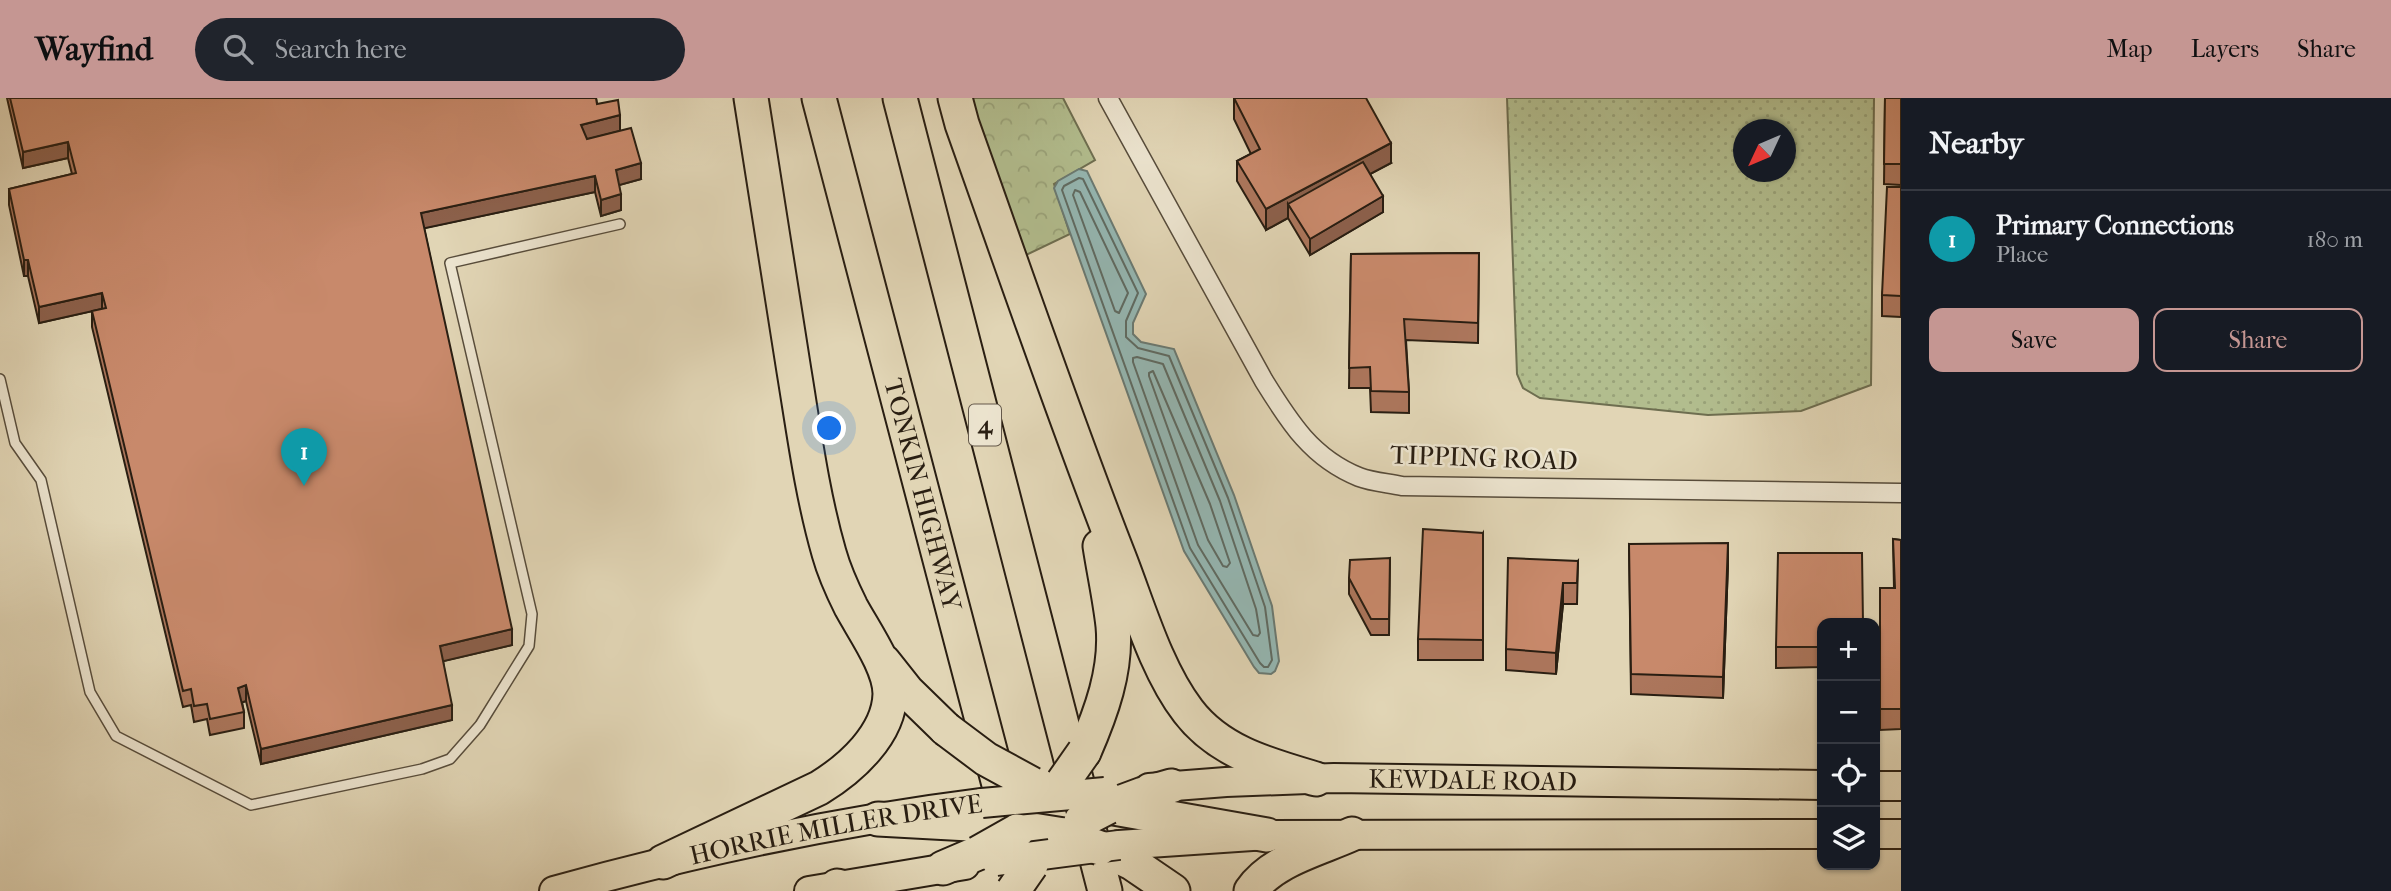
<!DOCTYPE html>
<meta charset="utf-8">
<style>
:root{--surface:#171b24;--page:#20242c;--text:#f1f3f6;--muted:#9ea1a6;--line:#363941;--accent:#c59692}
body{margin:0;font-family:"IM FELL French Canon",serif;background:var(--page);color:var(--text)}
.controls{position:absolute;right:21px;bottom:21px;display:grid;overflow:hidden;border-radius:14px;box-shadow:0 2px 5px #0004}
.controls button{width:63px;height:63px;display:grid;place-items:center;padding:0;border:0;border-bottom:2px solid var(--line);background:var(--surface);color:var(--text);font:35px sans-serif}
.compass{position:absolute;left:1733px;top:21px;width:63px;height:63px;border-radius:50%;background:var(--surface);box-shadow:0 2px 5px #0004;rotate:226deg}
.you{position:absolute;left:830px;top:331px;width:24px;height:24px;margin:-18px;border:5px solid #fff;border-radius:50%;background:#1a73e8;box-shadow:0 0 0 10px #1a73e833}
.badge{display:grid;place-items:center;width:46px;height:46px;border-radius:50%;background:var(--accent);color:#fff;font-size:23px;font-weight:700}
.pin{position:absolute;translate:-50% -58px;filter:drop-shadow(0 2px 4px #0008)}
.pin::after{content:'';position:absolute;top:37px;width:24px;height:21px;background:inherit;clip-path:polygon(0 0,100% 0,50% 100%)}
.list{margin:0;padding:0;list-style:none}
h2{display:flex;justify-content:space-between;align-items:center;height:91px;margin:0;padding:0 28px;font-size:30px}
h2 small{font-size:23px;font-weight:400;color:var(--muted)}
.list li{display:grid;grid-template-columns:46px 1fr auto;gap:21px;align-items:center;box-sizing:border-box;height:98px;padding:0 28px;border-top:2px solid var(--line)}
.list b{display:block;font-size:26px;white-space:nowrap}
.list p{margin:0;font-size:23px;white-space:nowrap;color:var(--muted)}
.list em{font-size:23px;font-style:normal;color:var(--muted)}
.actions{display:flex;gap:14px;padding:21px 28px}
.actions a{flex:1;padding:16px 0;border:2px solid var(--accent);border-radius:14px;text-align:center;font-size:24px;color:var(--accent)}
.actions .main{background:var(--accent);color:#111}
.icon{flex:none;width:38px;height:38px;fill:none;stroke:currentColor;stroke-width:2;stroke-linecap:round;stroke-linejoin:round}
.map{position:relative;flex:none;width:1901px;height:793px;overflow:hidden}
header{display:flex;align-items:center;gap:42px;box-sizing:border-box;height:98px;padding:0 35px;background:var(--accent);color:#111}
header strong{font-size:33px}
nav{display:flex;gap:38px;margin-inline-start:auto;font-size:24px}
.search{width:490px;height:63px;background:var(--page);display:flex;align-items:center;gap:18px;box-sizing:border-box;padding:0 24px;border-radius:38px;color:var(--muted);font-size:26px}
main{display:flex}
aside{flex:1;background:var(--surface)}
.map>svg:first-child{display:block}
.grass{fill:url(#grass-dots);stroke:#6e6e50;stroke-width:2;fill-rule:evenodd}
.forest{fill:url(#forest-crowns);stroke:#6e6e50;stroke-width:2}
.water{fill:#95b8b4;stroke:#6a7a73;stroke-width:2}
.lines{fill:none;stroke-linecap:round;stroke-linejoin:round}
.shore{stroke:#5f6b63;stroke-width:2}
.lane-casing{stroke:#574c3b;stroke-width:12}
.street-casing{stroke:#574c3b;stroke-width:21}
.primary-casing{stroke:#291e12;stroke-width:32}
.highway-casing{stroke:#291e12;stroke-width:37}
.lane{stroke:#ece4cf;stroke-width:9}
.street{stroke:#ece4cf;stroke-width:18}
.primary{stroke:#e1d5b5;stroke-width:28}
.highway{stroke:#e1d5b5;stroke-width:33}
.primary-bridge-casing{stroke:#291e12;stroke-width:32;stroke-linecap:butt}
.highway-bridge-casing{stroke:#291e12;stroke-width:37;stroke-linecap:butt}
.primary-bridge{stroke:#e1d5b5;stroke-width:28}
.highway-bridge{stroke:#e1d5b5;stroke-width:33}
.wall{fill:#ac765c;stroke:#291e12;stroke-width:2}
.shaded-wall{fill:#8c604b;stroke:#291e12;stroke-width:2}
.building{fill:#c8896b;stroke:#291e12;stroke-width:2}
.labels{text-anchor:middle;dominant-baseline:central;stroke-width:5;stroke-linejoin:round;paint-order:stroke}
.shield{fill:#ece4cf;stroke:#64594b;stroke-width:2}
.shield-label{font-size:24px;font-weight:bold;fill:#291e12}
.street-label{font-size:26px;fill:#291e12;stroke:#ece4cf}
</style>
<header>
<strong>Wayfind</strong>
<div class="search"><svg class="icon" aria-label="search" viewBox="0 0 24 24"><circle cx="10" cy="10" r="6"/><path d="M15 15l6 6"/></svg>Search here</div>
<nav><a>Map</a><a>Layers</a><a>Share</a></nav>
</header>
<main>
<div class="map">
<svg width="1901" height="793" viewBox="0 0 1901 793">
<defs>
<pattern id="grass-dots" width="8" height="8" patternUnits="userSpaceOnUse" patternTransform="scale(1.75)"><rect width="8" height="8" fill="#b2bd8e"/><path d="M2 2h.1M6 6h.1" fill="none" stroke="#99a279" stroke-width="1.8" stroke-linecap="round"/></pattern>
<pattern id="forest-crowns" width="20" height="18" patternUnits="userSpaceOnUse" patternTransform="scale(1.75)"><rect width="20" height="18" fill="#b2bd8e"/><path d="M2 6a3 3 0 1 1 6 0M12 15a3 3 0 1 1 6 0" fill="none" stroke="#99a279"/></pattern>
</defs>
<rect width="100%" height="100%" fill="#e1d5b5"/>
<filter id="stains"><feTurbulence type="fractalNoise" baseFrequency=".00286" numOctaves="4"/><feColorMatrix values="0 0 0 0 .2 0 0 0 0 .09 0 0 0 0 .02 0 0 0 .5 -.17"/></filter>
<radialGradient id="worn" r=".72"><stop offset=".6" stop-color="#630" stop-opacity="0"/><stop offset="1" stop-color="#630" stop-opacity=".3"/></radialGradient>
<path class="grass" d="M1507 0H1874L1871 287 1801 313 1708 317 1540 300 1523 290 1517 276ZM1744 32H1786V74H1744Z"/>
<polygon class="forest" points="966,0 1063,0 1095,62 1054,86 1070,136 1024,158"/>
<polygon class="water" points="1079,71 1087,73 1146,196 1133,225 1133,236 1141,244 1174,251 1234,397 1272,508 1279,563 1275,573 1271,576 1259,575 1254,569 1184,453 1054,90 1058,83"/>
<g class="lines">
<g class="shore">
<polygon points="1079,80 1083,81 1138,195 1126,223 1126,239 1138,250 1169,258 1228,400 1265,509 1272,562 1268,569 1264,569 1260,565 1190,450 1062,92 1064,88"/>
<polygon points="1075,92 1080,94 1128,195 1119,215 1115,213 1073,97"/>
<polygon points="1137,259 1163,266 1220,403 1256,511 1260,535 1258,538 1253,537 1198,447 1133,264 1133,260"/>
<polygon points="1153,273 1210,406 1230,465 1227,469 1223,468 1208,442 1149,278 1149,275"/>
</g>
<defs>
<polyline id="lane" points="0,281 15,345 41,382 90,594 116,638 251,707 422,671 450,661 480,627 529,548 532,516 450,165 620,126"/>
<path id="street" d="M1108 0 1264 283C1290 325 1312 360 1359 379 1372 384 1388 385 1402 388L1901 395"/>
<g id="primary">
<polyline points="1875,688 1901,688"/>
<path id="s1" d="M1149 690 1226 684 1334 680 1822 687"/>
<polyline points="1875,736 1901,736"/>
<polyline points="1119,747 1267,737 1822,736"/>
<path id="s2" d="M554 793C694 754 838 723 982 705"/>
<polyline points="809,793 965,767"/>
</g>
<g id="highway">
<path id="s3" d="M819 0 1019 763"/>
<polyline points="900,0 1105,793"/>
<path d="M955 0 962 26C1013 169 1062 313 1117 454 1137 504 1155 570 1188 613 1219 654 1268 667 1316 681"/>
<polyline points="884,564 907,593 946,631"/>
<path d="M1084 654C1101 615 1117 572 1113 528 1110 501 1104 474 1100 448"/>
<polyline points="1108,709 1267,737"/>
<polyline points="1108,709 1143,696 1171,688"/>
<polyline points="878,721 1006,728"/>
<polyline points="1020,730 1064,737"/>
<polyline points="1100,750 1132,765 1173,793"/>
<path d="M663 764 819 690C850 671 889 637 890 596 890 569 864 533 851 509 843 493 834 473 829 455 812 396 804 334 794 273 780 182 766 91 751 0"/>
<polyline points="943,770 978,755"/>
<polyline points="837,788 857,793"/>
<path d="M1251 793C1272 762 1319 751 1352 736"/>
</g>
</defs>
<use href="#lane" class="lane-casing"/>
<use href="#street" class="street-casing"/>
<use href="#primary" class="primary-casing"/>
<use href="#highway" class="highway-casing"/>
<use href="#lane" class="lane"/>
<use href="#street" class="street"/>
<use href="#primary" class="primary"/>
<use href="#highway" class="highway"/>
<defs>
<g id="primary-bridge">
<polyline points="982,705 1105,694"/>
<polyline points="996,763 1119,747"/>
</g>
<g id="highway-bridge">
<polyline points="946,631 986,661 1032,686"/>
<polyline points="1063,684 1084,654"/>
<polyline points="1081,723 1108,709"/>
<polyline points="1064,737 1100,750"/>
<polyline points="978,755 1017,733"/>
<polyline points="1013,793 1031,767"/>
</g>
</defs>
<use href="#primary-bridge" class="primary-bridge-casing"/>
<use href="#highway-bridge" class="highway-bridge-casing"/>
<use href="#primary-bridge" class="primary-bridge"/>
<use href="#highway-bridge" class="highway-bridge"/>
</g>
<g class="wall">
<polygon points="7,0 596,0 597,6 620,32 641,81 619,87 621,112 601,118 595,94 424,130 512,547 443,563 452,622 261,666 246,603 242,604 244,614 244,630 210,637 207,621 194,624 191,607 183,609 92,229 92,213 39,225 28,178 24,178 9,107 9,91 72,76 68,60 23,70"/>
<polygon points="1234,0 1391,65 1370,76 1383,114 1310,157 1288,120 1266,132 1237,83 1237,63 1251,56 1234,21"/>
<polygon points="1885,0 1901,0 1901,87 1884,86"/>
<polygon points="1901,89 1901,219 1882,218 1882,197"/>
<polygon points="1479,155 1478,245 1406,242 1409,294 1409,315 1371,314 1370,290 1349,290 1351,156"/>
<polygon points="1483,435 1483,562 1418,562 1418,541"/>
<polygon points="1893,441 1901,442 1901,631 1880,632 1880,490 1894,490"/>
<polygon points="1629,446 1728,466 1723,600 1631,596"/>
<polygon points="1390,460 1389,537 1371,537 1349,496 1349,480"/>
<polygon points="1578,463 1577,506 1563,506 1556,576 1506,572 1506,551"/>
<polygon points="1822,525 1822,569 1776,570 1776,549"/>
</g>
<g class="shaded-wall">
<polygon points="620,17 620,33 581,43 581,27"/>
<polygon points="68,44 68,60 23,70 23,54"/>
<polygon points="1391,45 1391,65 1295,116 1288,106 1288,120 1266,132 1266,111"/>
<polygon points="641,65 641,81 616,88 616,72"/>
<polygon points="595,78 595,94 421,131 421,115"/>
<polygon points="621,96 621,112 601,118 601,102"/>
<polygon points="1383,98 1383,114 1310,157 1310,141"/>
<rect x="24" y="162" width="4" height="16"/>
<polygon points="102,195 102,211 39,225 39,209"/>
<polygon points="1728,445 1728,466 1723,600 1723,579"/>
<polygon points="1563,485 1563,506 1556,576 1556,555"/>
<polygon points="512,531 512,547 440,564 440,548"/>
<polygon points="246,587 246,603 238,606 238,590"/>
<polygon points="452,607 452,622 261,666 261,651"/>
</g>
<g class="building">
<polygon points="10,0 596,0 597,6 618,2 620,17 581,27 587,41 631,30 641,65 616,72 621,96 601,102 595,78 421,115 512,531 440,548 452,607 261,651 246,587 238,590 244,614 210,621 207,606 194,608 191,591 183,593 92,213 106,210 102,195 39,209 28,162 24,162 9,91 76,75 68,44 23,54"/>
<polygon points="1234,0 1366,0 1391,45 1266,111 1237,63 1260,51"/>
<polygon points="1885,0 1901,0 1901,66 1884,66"/>
<polygon points="1363,64 1383,98 1310,141 1288,106"/>
<polygon points="1887,89 1901,89 1901,198 1882,197"/>
<polygon points="1479,155 1478,225 1404,221 1409,294 1371,293 1370,269 1349,270 1351,156"/>
<polygon points="1423,431 1483,435 1483,542 1418,541"/>
<polygon points="1893,441 1901,442 1901,611 1880,611 1880,490 1895,490"/>
<polygon points="1728,445 1723,579 1631,576 1629,446"/>
<polygon points="1778,455 1862,455 1863,525 1822,525 1822,549 1776,549"/>
<polygon points="1390,460 1389,521 1371,521 1349,480 1350,462"/>
<polygon points="1508,460 1578,463 1577,485 1563,485 1556,555 1506,551"/>
</g>
<g class="labels">
<rect class="shield" x="969" y="306.5" width="32" height="41" rx="5"/>
<g class="shield-label">
<text x="985" y="327">4</text>
</g>
<g class="street-label">
<text transform="translate(1484 360) rotate(2)">TIPPING ROAD</text>
<text stroke="none"><textPath href="#s3" startOffset="410">TONKIN HIGHWAY</textPath></text>
<text stroke="none"><textPath href="#s1" startOffset="324">KEWDALE ROAD</textPath></text>
<text stroke="none"><textPath href="#s2" startOffset="289">HORRIE MILLER DRIVE</textPath></text>
</g>
</g>
<rect width="100%" height="100%" filter="url(#stains)"/>
<rect width="100%" height="100%" fill="url(#worn)"/>
</svg>
<div class="controls">
<button>+</button>
<button>−</button>
<button><svg class="icon" aria-label="locate" viewBox="0 0 24 24"><circle cx="12" cy="12" r="6"/><path d="M12 2v4M12 18v4M2 12h4M18 12h4"/></svg></button>
<button><svg class="icon" aria-label="layers" viewBox="0 0 24 24"><path d="M12 4l9 5-9 5-9-5zM3 14l9 5 9-5"/></svg></button>
</div>
<svg class="compass" viewBox="-18 -18 36 36"><path d="M0-13l5 13h-10z" fill="#e53935"/><path d="M0 13l5-13h-10z" fill="#9ea1a6"/></svg>
<div class="you"></div>
<div class="pin badge" style="left:304px;top:388px;background:#0f9aa8">1</div>
</div>
<aside>
<h2>Nearby<small></small></h2>
<ul class="list">
<li><span class="badge" style="background:#0f9aa8">1</span><div><b>Primary Connections</b><p>Place</p></div><em>180 m</em></li>
</ul>
<div class="actions"><a class="main">Save</a><a>Share</a></div>
</aside>
</main>
